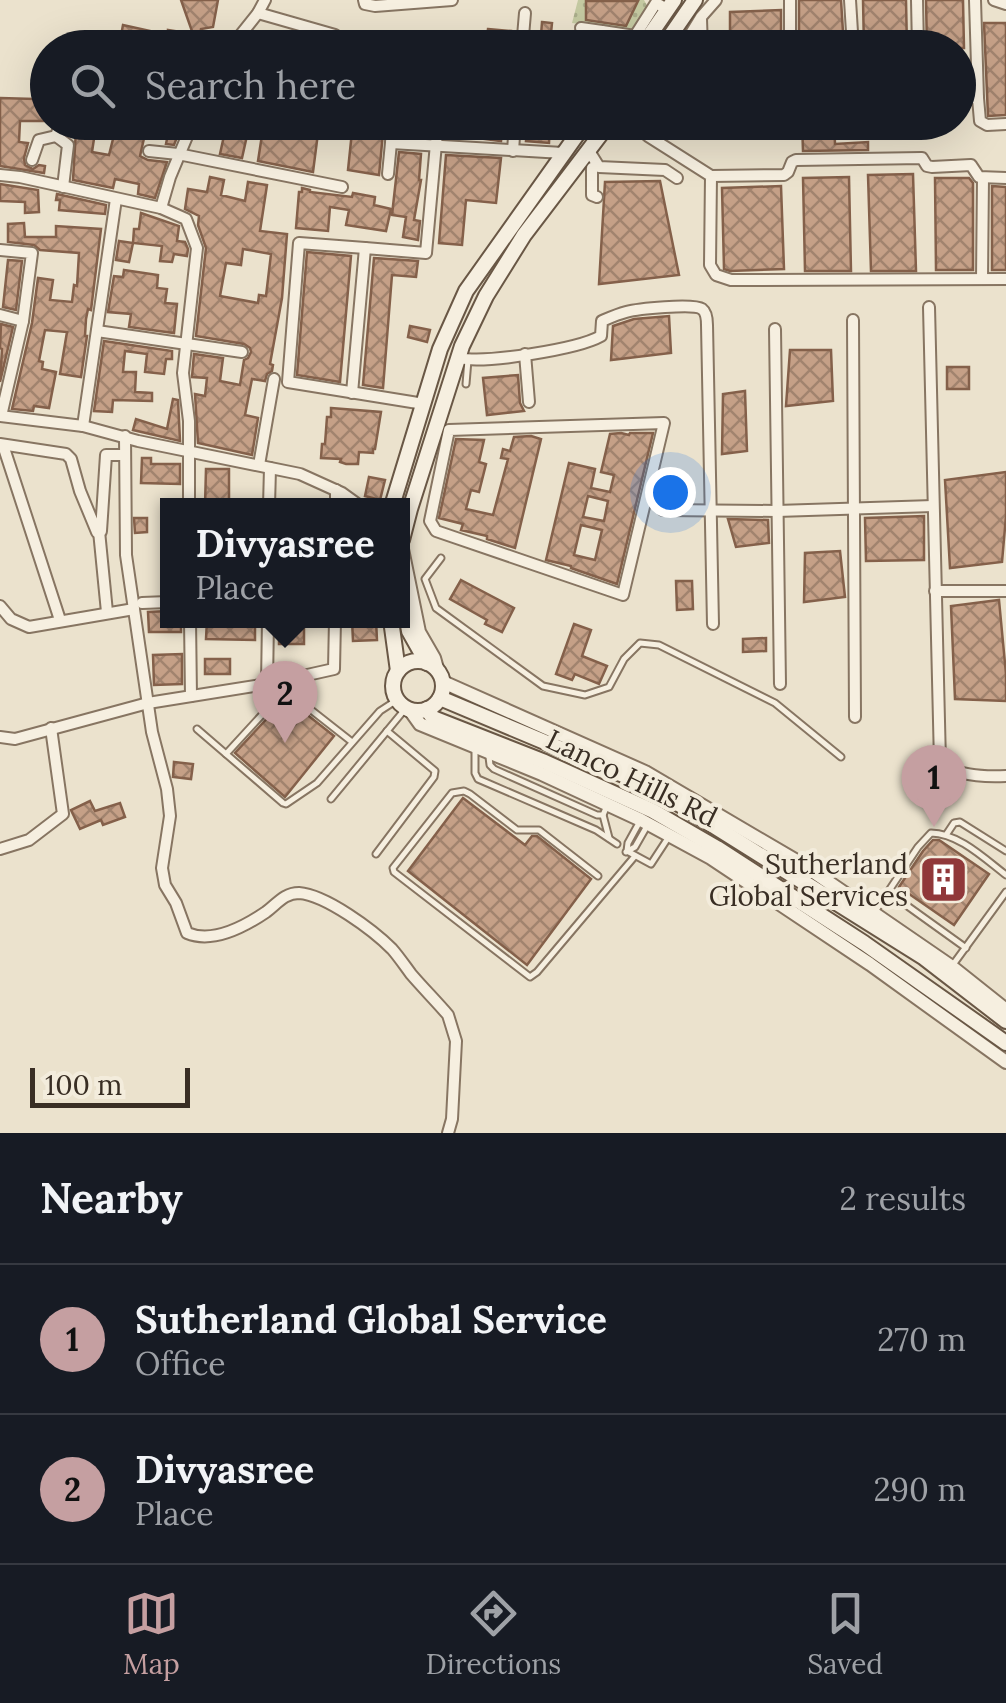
<!DOCTYPE html>
<style>
:root{--surface:#171b24;--page:#20242c;--text:#f1f3f6;--muted:#9ea1a6;--line:#363941;--accent:#c59fa1}
body{margin:0;font-family:Lora,serif;background:var(--page);color:var(--text)}
.scale{position:absolute;left:30px;bottom:25px;width:160px;box-sizing:border-box;padding-left:10px;border:5px solid #392e24;border-top:0;font-size:28px;line-height:35px;white-space:nowrap;color:#392e24;-webkit-text-stroke:8px #f3ecdc;paint-order:stroke}
.you{position:absolute;left:670px;top:492px;width:35px;height:35px;margin:-25px;border:8px solid #fff;border-radius:50%;background:#1a73e8;box-shadow:0 0 0 15px #1a73e833}
.badge{display:grid;place-items:center;width:65px;height:65px;border-radius:50%;background:var(--accent);color:#111;font-size:32px;font-weight:700}
.pin{position:absolute;translate:-50% -82px;filter:drop-shadow(0 2px 5px #0008)}
.pin::after{content:'';position:absolute;top:52px;width:35px;height:30px;background:inherit;clip-path:polygon(0 0,100% 0,50% 100%)}
.popup{position:absolute;left:160px;top:498px;width:250px;height:130px;box-sizing:border-box;display:grid;place-content:center;border-radius:0px;background:var(--surface);filter:drop-shadow(0 2px 8px #0005);font-size:32px;white-space:nowrap;color:var(--muted)}
.popup b{font-size:38px;color:var(--text)}
.popup::after{content:'';position:absolute;left:50%;top:100%;margin-left:-20px;border:20px solid transparent;border-top-color:var(--surface)}
.list{margin:0;padding:0;list-style:none}
h2{display:flex;justify-content:space-between;align-items:center;height:130px;margin:0;padding:0 40px;font-size:42px}
h2 small{font-size:32px;font-weight:400;color:var(--muted)}
.list li{display:grid;grid-template-columns:65px 1fr auto;gap:30px;align-items:center;box-sizing:border-box;height:150px;padding:0 40px;border-top:2px solid var(--line)}
.list b{display:block;font-size:38px;white-space:nowrap}
.list p{margin:0;font-size:32px;white-space:nowrap;color:var(--muted)}
.list em{font-size:32px;font-style:normal;color:var(--muted)}
.icon{flex:none;width:55px;height:55px;fill:none;stroke:currentColor;stroke-width:2;stroke-linecap:round;stroke-linejoin:round}
.map{position:relative;flex:none;width:1006px;height:1133px;overflow:hidden}
.search{position:absolute;background:var(--surface);box-shadow:0 10px 40px #0002;left:30px;right:30px;top:30px;height:110px;display:flex;align-items:center;gap:25px;box-sizing:border-box;padding:0 35px;border-radius:55px;color:var(--muted);font-size:38px}
.sheet{height:430px;background:var(--surface)}
nav{display:flex;justify-content:space-around;align-items:center;box-sizing:border-box;height:140px;border-top:2px solid var(--line);background:var(--surface);font-size:28px;color:var(--muted)}
nav a{display:grid;justify-items:center;gap:5px}
nav .on{color:var(--accent)}
.map>svg:first-child{display:block}
.grass{fill:url(#grass-dots)}
.building{fill:url(#building-cross-hatch);stroke:#84604a;stroke-width:2.5;fill-rule:evenodd}
.lines{fill:none;stroke-linecap:round;stroke-linejoin:round}
.service-casing{stroke:#877562;stroke-width:9}
.minor-casing{stroke:#877562;stroke-width:14}
.tertiary-casing{stroke:#877562;stroke-width:16}
.secondary-casing{stroke:#695745;stroke-width:18}
.service{stroke:#f6efe0;stroke-width:5}
.minor{stroke:#f6efe0;stroke-width:10}
.tertiary{stroke:#f6efe0;stroke-width:12}
.secondary{stroke:#f6efe0;stroke-width:14}
.labels{text-anchor:middle;dominant-baseline:central;stroke-width:8;stroke-linejoin:round;paint-order:stroke}
.street-label{font-size:28px;fill:#392e24;stroke:#f3ecdc}
.poi-label{font-size:28px;fill:#392e24;stroke:#f3ecdc;text-anchor:end}
</style>
<div class="map">
<svg width="1006" height="1133" viewBox="0 0 1006 1133">
<defs>
<pattern id="grass-dots" width="8" height="8" patternUnits="userSpaceOnUse" patternTransform="scale(2.5)"><rect width="8" height="8" fill="#c4c9a1"/><path d="M2 2h.1M6 6h.1" fill="none" stroke="#a9ad8a" stroke-width="1.8" stroke-linecap="round"/></pattern>
<pattern id="building-cross-hatch" width="8" height="8" patternUnits="userSpaceOnUse" patternTransform="scale(2.5)"><rect width="8" height="8" fill="#c5a087"/><path d="M0 0l8 8M0 8l8-8" fill="none" stroke="#a1836e"/></pattern>
</defs>
<rect width="100%" height="100%" fill="#ebe2cd"/>
<polygon class="grass" points="578,0 644,0 649,9 618,47 603,47 599,27 572,23"/>
<g class="building">
<polygon points="181,0 218,0 213,27 201,29 198,48 154,48 120,41 123,25 168,35 168,30 193,34"/>
<polygon points="799,0 841,0 844,48 799,48"/>
<polygon points="863,0 906,0 907,48 864,48"/>
<polygon points="926,0 963,0 964,48 927,48"/>
<polygon points="586,1 638,1 626,26 586,20"/>
<polygon points="781,10 781,48 717,48 716,36 730,36 730,12"/>
<polygon points="542,22 552,23 551,33 593,40 592,48 540,48"/>
<polygon points="984,23 1006,23 1006,115 988,116"/>
<polygon points="488,29 511,31 510,47 486,45"/>
<polygon points="35,86 48,86 48,121 20,121 19,142 28,143 24,158 25,165 33,169 39,165 45,166 44,173 0,166 0,98 35,99"/>
<path d="M70 122H180L177 131 179 132 174 145 166 144 167 139 145 134 140 156 148 160 167 162 155 198 138 194 139 184 115 179 113 188 73 180 76 130 68 129ZM95 132 114 135 109 155 92 152Z"/>
<polygon points="227,122 250,122 242,158 220,154"/>
<polygon points="264,122 287,127 288,122 304,122 307,129 318,133 313,172 258,161"/>
<polygon points="353,122 384,122 379,175 348,170"/>
<polygon points="448,122 503,125 501,141 477,138 478,135 447,132"/>
<polygon points="528,122 550,122 549,143 526,141"/>
<polygon points="802,122 834,122 835,144 868,142 868,150 803,151"/>
<polygon points="399,152 421,154 419,180 421,180 414,220 420,221 418,240 403,237 406,217 392,215"/>
<polygon points="446,155 501,158 496,203 466,200 462,245 439,243"/>
<polygon points="913,174 916,271 871,271 868,175"/>
<path d="M210 177 224 180 221 195 245 201 248 182 267 185 260 231 287 234 282 298 270 364 273 365 272 371 267 374 265 381 252 379 245 415 258 418 252 455 198 443 195 394 205 396 207 378 192 377 194 354 223 358 220 381 240 385 244 360 248 358 251 352 250 348 244 344 196 336 206 248 198 225 199 216 185 209 188 189 207 192ZM243 249 271 254 266 296 259 295 258 303 220 296 226 263 241 265Z"/>
<polygon points="849,177 851,271 805,271 803,178"/>
<polygon points="935,178 969,178 973,183 973,270 936,270"/>
<polygon points="660,181 679,275 599,284 605,182"/>
<polygon points="0,184 38,190 39,212 25,213 25,202 0,201"/>
<polygon points="781,186 784,269 730,271 724,269 722,188"/>
<polygon points="992,186 1006,187 1006,270 992,270"/>
<polygon points="302,188 310,190 310,192 352,197 353,193 375,197 374,205 391,209 386,231 346,225 349,210 330,207 328,231 296,228 299,192 302,192"/>
<polygon points="57,194 106,205 105,214 59,210 60,200 56,200"/>
<polygon points="141,213 179,226 177,241 185,242 188,249 187,256 174,254 172,262 160,261 162,246 133,243 134,229 139,229"/>
<polygon points="24,223 25,237 56,237 56,226 101,229 91,310 88,309 86,319 85,336 87,336 81,377 60,374 67,332 45,330 39,361 43,362 42,369 56,372 49,408 34,406 33,411 12,409 32,323 38,278 53,280 50,300 72,302 74,285 77,286 79,253 40,250 34,245 8,242 8,224"/>
<polygon points="119,241 133,243 129,262 116,260"/>
<polygon points="307,252 351,256 340,382 297,375"/>
<polygon points="374,258 418,261 416,277 392,275 383,388 363,385"/>
<polygon points="8,260 22,261 16,310 3,307"/>
<polygon points="124,270 158,275 157,288 167,289 165,303 177,304 174,333 129,327 131,314 108,312 114,276 123,277"/>
<polygon points="669,316 671,353 611,360 613,326 634,319"/>
<polygon points="1,324 13,327 0,382 2,349 0,348"/>
<polygon points="410,326 430,330 427,342 408,337"/>
<polygon points="104,341 172,351 172,359 166,359 164,374 145,372 147,354 125,351 123,372 136,372 135,392 152,393 152,401 113,400 112,412 94,411"/>
<polygon points="790,350 831,350 833,401 786,406"/>
<rect x="947" y="367" width="22" height="22"/>
<polygon points="518,375 520,403 524,411 487,415 483,378"/>
<polygon points="745,391 747,451 722,454 723,394"/>
<polygon points="173,399 178,400 180,441 133,430 136,419 167,429"/>
<polygon points="331,408 381,412 375,449 373,449 373,453 359,452 358,464 346,464 340,462 341,459 321,458 322,444 325,444 327,417 331,417"/>
<path d="M621 433 629 435 630 433H653L617 584 571 568V566L546 560 569 463 595 469 591 488 610 492 614 475 601 472 610 434ZM588 496 608 501 604 521 583 517ZM581 525 602 530 595 560 574 555Z"/>
<polygon points="531,436 541,439 515,548 487,539 487,536 461,530 463,524 439,518 456,439 484,440 479,462 486,464 479,492 471,490 466,509 493,515 508,459 501,458 503,449 510,451 514,437"/>
<polygon points="142,458 151,458 151,464 180,464 180,484 141,483"/>
<polygon points="206,469 229,469 229,503 226,503 226,506 205,506"/>
<polygon points="1006,472 1006,516 1002,562 950,568 945,480"/>
<polygon points="369,477 385,480 380,500 365,496"/>
<polygon points="924,516 924,560 866,561 865,518"/>
<polygon points="134,518 147,518 147,532 135,533"/>
<polygon points="728,519 768,520 769,543 736,547"/>
<polygon points="840,551 845,597 804,602 805,553"/>
<polygon points="461,580 514,608 502,632 485,624 487,620 450,599"/>
<polygon points="676,581 692,581 693,609 677,610"/>
<polygon points="999,600 1006,674 1006,701 955,699 951,606"/>
<polygon points="168,611 168,620 181,620 181,632 149,632 148,612"/>
<polygon points="207,620 255,620 255,640 206,639"/>
<polygon points="352,620 376,620 377,640 353,641"/>
<polygon points="574,624 591,630 582,656 607,666 599,684 575,674 572,680 556,674"/>
<rect x="279" y="628" width="25" height="16"/>
<polygon points="766,638 766,651 743,652 743,639"/>
<polygon points="182,654 182,684 154,685 153,655"/>
<rect x="205" y="659" width="25" height="15"/>
<polygon points="286,698 334,736 285,797 235,753"/>
<polygon points="174,762 193,764 191,779 173,777"/>
<polygon points="463,798 525,845 532,836 537,836 591,879 527,965 408,871"/>
<polygon points="90,801 95,811 120,803 125,817 103,825 101,820 80,829 71,810"/>
<polygon points="933,840 939,840 989,874 954,925 899,887 923,851"/>
</g>
<g class="lines">
<defs>
<g id="service">
<polyline points="466,384 468,360"/>
<polyline points="441,558 425,579 436,608 543,686 585,695 609,687 624,659 640,643 659,645 775,703 841,757"/>
<polyline points="197,729 283,803 286,804 317,783 380,711 397,700"/>
<polyline points="475,749 475,773 478,779 596,830 617,844"/>
<polyline points="226,754 282,693 287,691 352,742"/>
<polyline points="489,757 490,765 494,769 597,815 603,815 606,808"/>
<polyline points="331,799 406,708"/>
<polyline points="603,815 609,838"/>
<polyline points="639,823 628,843 627,851 651,864 668,838"/>
<polyline points="946,835 954,823 960,822 1006,851"/>
<polyline points="626,852 635,847 647,826"/>
<polyline points="376,854 434,777 435,771 387,731"/>
<polyline points="598,876 539,830 517,830 470,794 464,791 452,793 393,868 394,872 530,977 537,972 635,856"/>
<polyline points="888,892 966,948"/>
<path d="M874 913 918 847 931 833C958 833 985 859 1006 875"/>
<polyline points="952,966 1006,892"/>
</g>
<g id="minor">
<polyline points="364,0 365,4 375,6 452,0"/>
<polyline points="790,0 790,48"/>
<polyline points="850,0 853,48"/>
<polyline points="917,0 918,48"/>
<polyline points="975,0 978,98"/>
<polyline points="994,0 1006,4"/>
<polyline points="258,13 335,35"/>
<polyline points="701,19 702,48"/>
<polyline points="581,28 602,31"/>
<polyline points="230,48 258,13 265,0"/>
<polyline points="522,48 525,13"/>
<polyline points="601,48 602,31 635,36 656,3 667,9"/>
<polyline points="682,48 701,17 716,0"/>
<polyline points="958,98 978,98 980,121 987,125 1006,124"/>
<polyline points="313,122 343,131"/>
<polyline points="637,122 639,128 648,136 711,176 710,265 716,275 731,280 1006,279"/>
<polyline points="56,136 68,145 63,187"/>
<polyline points="391,143 563,153"/>
<polyline points="149,151 178,154 342,187"/>
<polyline points="513,151 515,122"/>
<polyline points="589,151 599,167 665,170 677,178"/>
<polyline points="32,160 39,140 56,136 61,122"/>
<polyline points="592,168 592,195 597,197"/>
<polyline points="388,174 393,122"/>
<polyline points="0,175 20,177 161,208 186,219 197,248 183,373 189,421 189,506"/>
<polyline points="711,176 784,175 788,172 792,162 796,160 922,158 927,166 932,167 971,165 979,177 1006,178"/>
<polyline points="161,208 170,177 193,122"/>
<polyline points="365,248 299,243 288,382 424,404"/>
<polyline points="0,250 32,253 23,321 1,416"/>
<polyline points="982,279 983,178"/>
<path d="M929 307 940 762C956 776 985 777 1006 776"/>
<polyline points="0,315 23,321"/>
<polyline points="853,320 855,717"/>
<polyline points="775,329 780,684"/>
<polyline points="97,331 242,352"/>
<polyline points="525,354 529,402"/>
<path d="M459 358C485 364 578 349 601 336L602 321C609 318 618 314 626 312 637 309 693 303 702 309 706 312 707 320 707 325L713 624"/>
<polyline points="352,393 365,248 426,253 438,122"/>
<polyline points="0,416 83,426 138,441 300,474 342,493 360,506"/>
<polygon points="664,423 623,595 436,531 430,521 449,430"/>
<polyline points="83,426 116,199"/>
<path d="M125 436 126 555 152 732 167 789 170 816 162 868 165 885 176 903 187 933C213 944 244 927 266 912 277 904 284 893 299 893 326 895 373 930 392 949 399 957 405 966 411 974 423 988 436 1001 448 1015L456 1041 452 1119 448 1133"/>
<polyline points="0,444 66,454 71,459 80,491 97,532 101,531 106,455 125,455"/>
<polyline points="3,445 60,620"/>
<polyline points="259,465 274,379"/>
<polyline points="269,506 270,468"/>
<polyline points="336,506 336,490"/>
<polyline points="663,510 777,511 933,506"/>
<polyline points="99,531 107,612"/>
<polyline points="935,591 1006,591"/>
<polyline points="142,603 168,602"/>
<polyline points="0,606 11,619 29,627 134,609"/>
<polyline points="190,620 191,696"/>
<polyline points="267,684 268,620"/>
<polyline points="0,737 15,739 148,703 267,684 334,669 335,620"/>
<polyline points="0,849 29,840 63,814 51,728"/>
</g>
<g id="tertiary">
<polyline points="402,549 419,632 434,658 438,672"/>
<polyline points="443,682 645,772 805,866 952,967 1006,1010"/>
<polyline points="410,710 420,724 542,774 641,820 711,858 870,964 1006,1062"/>
</g>
<g id="secondary">
<polyline points="641,48 674,0"/>
<polyline points="662,48 695,0"/>
<polyline points="392,506 440,349 466,291 586,122"/>
<polyline points="402,540 410,509 462,346 486,296 524,235 610,122"/>
<polyline points="402,591 409,631 427,663"/>
<polyline points="391,620 398,671"/>
<circle cx="418" cy="686" r="25"/>
<polyline points="440,698 628,777 674,801 923,957 1006,1021"/>
<polyline points="427,709 433,718 545,762 653,811 717,848 864,943 1006,1043"/>
</g>
</defs>
<use href="#service" class="service-casing"/>
<use href="#minor" class="minor-casing"/>
<use href="#tertiary" class="tertiary-casing"/>
<use href="#secondary" class="secondary-casing"/>
<use href="#service" class="service"/>
<use href="#minor" class="minor"/>
<use href="#tertiary" class="tertiary"/>
<use href="#secondary" class="secondary"/>
</g>
<defs>
<symbol id="building-square" viewBox="-11 -11 22 22"><rect x="-9" y="-9" width="18" height="18" rx="4" fill="#90383a" stroke="#f3ecdc"/><path d="M-4-6H4V6H1V3H-1V6H-4ZM-2.5-4.3h1.7v1.8h-1.7ZM.8-4.3h1.7v1.8H.8ZM-2.5-1h1.7V.8h-1.7ZM.8-1h1.7V.8H.8Z" fill="#fff"/></symbol>
</defs>
<g fill-rule="evenodd">
<use href="#building-square" x="916" y="852" width="55" height="55"/>
</g>
<g class="labels">
<g class="street-label">
<text transform="translate(632 778) rotate(26)">Lanco Hills Rd</text>
</g>
<g class="poi-label">
<text x="908" y="864">Sutherland<tspan x="908" dy="32">Global Services</tspan></text>
</g>
</g>
</svg>
<div class="scale">100 m</div>
<div class="you"></div>
<div class="pin badge" style="left:934px;top:827px">1</div>
<div class="pin badge" style="left:285px;top:743px">2</div>
<div class="popup"><b>Divyasree</b>Place</div>
<div class="search"><svg class="icon" aria-label="search" viewBox="0 0 24 24"><circle cx="10" cy="10" r="6"/><path d="M15 15l6 6"/></svg>Search here</div>
</div>
<section class="sheet">
<h2>Nearby<small>2 results</small></h2>
<ul class="list">
<li><span class="badge">1</span><div><b>Sutherland Global Service</b><p>Office</p></div><em>270 m</em></li>
<li><span class="badge">2</span><div><b>Divyasree</b><p>Place</p></div><em>290 m</em></li>
</ul>
</section>
<nav>
<a class="on"><svg class="icon" aria-label="map" viewBox="0 0 24 24"><path d="M3 6l6-2 6 2 6-2v14l-6 2-6-2-6 2zM9 4v14M15 6v14"/></svg>Map</a>
<a><svg class="icon" aria-label="directions" viewBox="0 0 24 24"><path d="M12 3l9 9-9 9-9-9zM9 14v-3h6M13 9l2 2-2 2"/></svg>Directions</a>
<a><svg class="icon" aria-label="saved" viewBox="0 0 24 24"><path d="M7 4h10v16l-5-4-5 4z"/></svg>Saved</a>
</nav>
